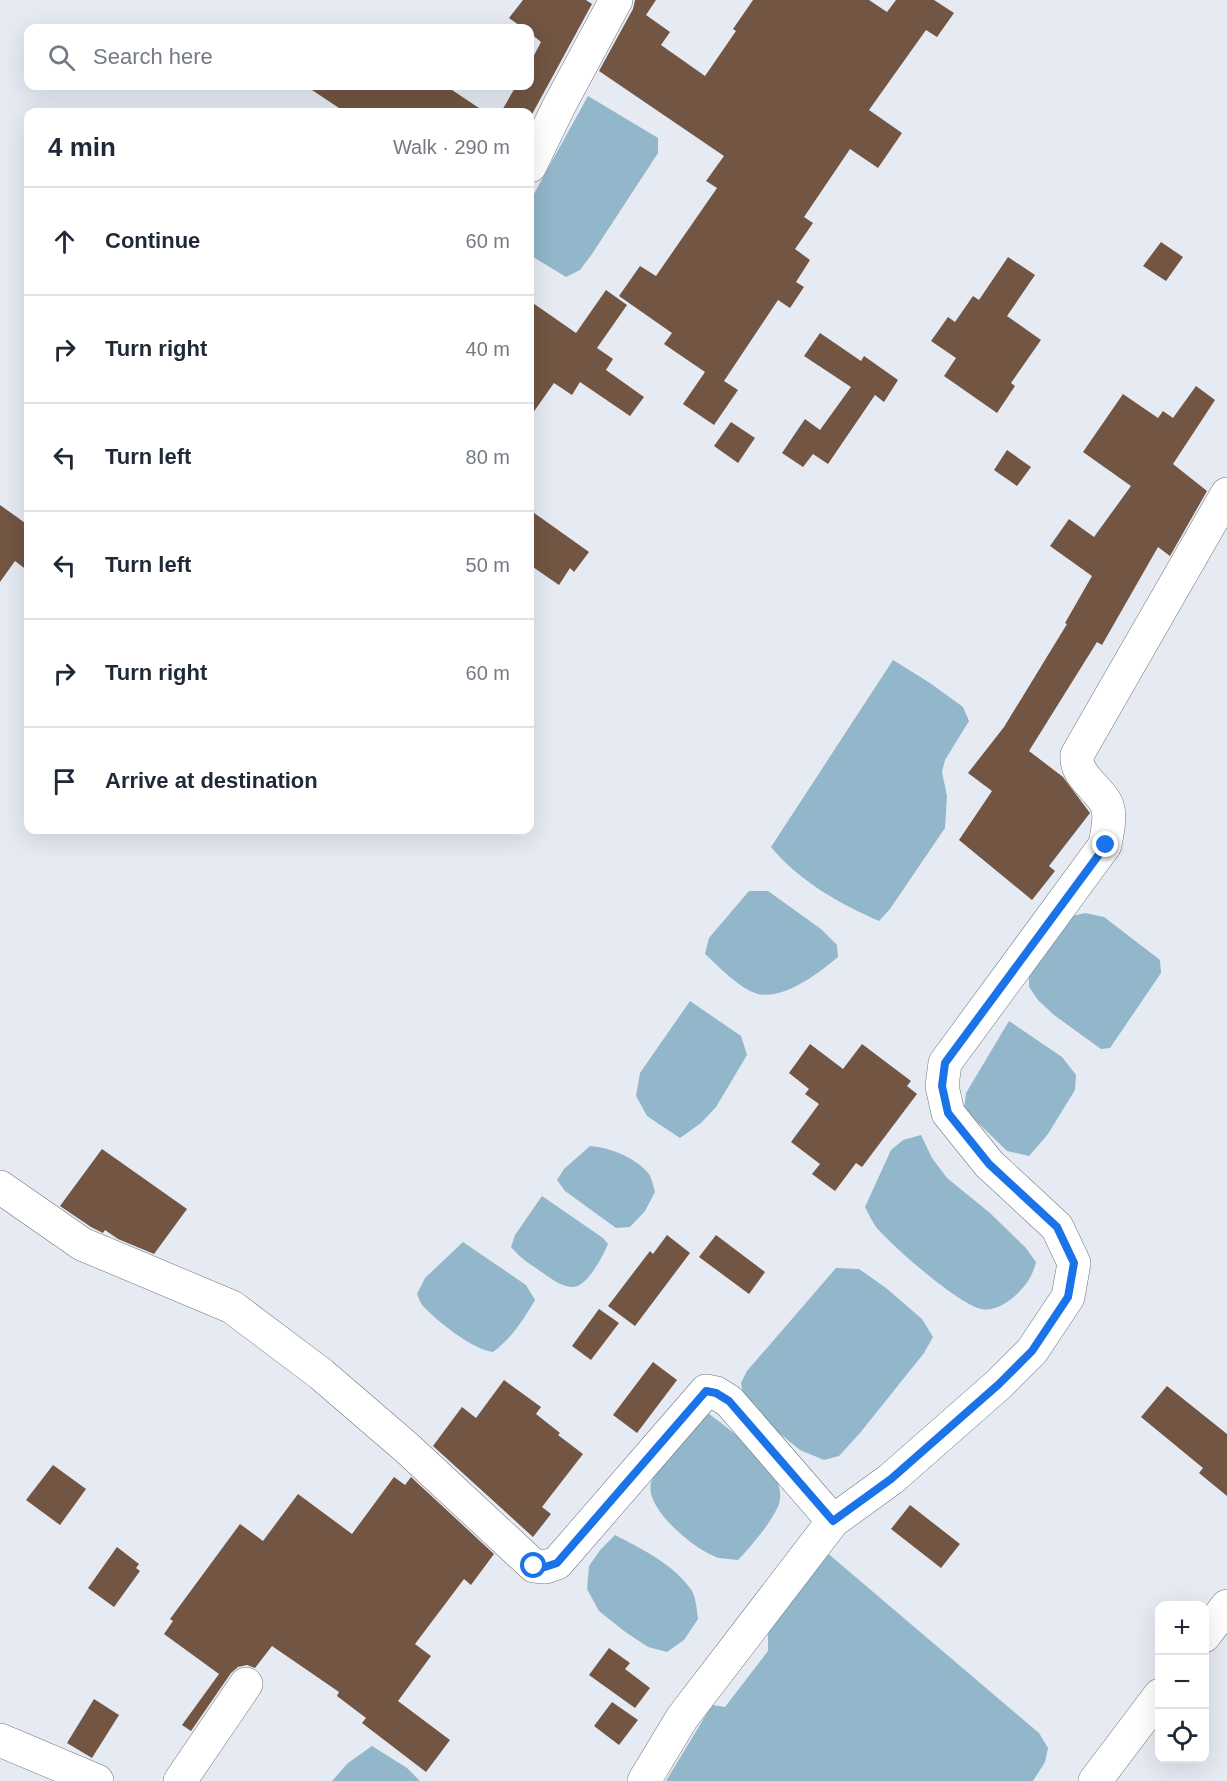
<!DOCTYPE html>
<meta charset="utf-8">
<style>
:root{--surface:#fff;--page:#f2f2f3;--text:#1f2937;--muted:#747a83;--line:#e0e1e3}
body{margin:0;font-family:Arial,sans-serif;background:var(--page);color:var(--text)}
.controls{position:absolute;right:18px;bottom:18px;display:grid;overflow:hidden;border-radius:12px;box-shadow:0 6px 24px #0002}
.controls button{width:54px;height:54px;display:grid;place-items:center;padding:0;border:0;border-bottom:2px solid var(--line);background:var(--surface);color:var(--text);font:30px sans-serif}
.stop{position:absolute;width:18px;height:18px;margin:-14px;border:4px solid #1a73e8;border-radius:50%;background:#fff}
.stop.end{background:#1a73e8;border-color:#fff;box-shadow:0 2px 6px #0008}
.list{margin:0;padding:0;list-style:none}
h2{display:flex;justify-content:space-between;align-items:center;height:78px;margin:0;padding:0 24px;font-size:26px}
h2 small{font-size:20px;font-weight:400;color:var(--muted)}
.list li{display:grid;grid-template-columns:39px 1fr auto;gap:18px;align-items:center;box-sizing:border-box;height:108px;padding:0 24px;border-top:2px solid var(--line)}
.list b{display:block;font-size:22px;white-space:nowrap}
.list em{font-size:20px;font-style:normal;color:var(--muted)}
.icon{flex:none;width:33px;height:33px;fill:none;stroke:currentColor;stroke-width:2;stroke-linecap:round;stroke-linejoin:round}
.map{position:relative;flex:none;width:1227px;height:1781px;overflow:hidden}
.search{position:absolute;background:var(--surface);box-shadow:0 6px 24px #0002;left:24px;top:24px;width:510px;height:66px;display:flex;align-items:center;gap:15px;box-sizing:border-box;padding:0 21px;border-radius:12px;color:var(--muted);font-size:22px}
.panel{position:absolute;background:var(--surface);box-shadow:0 6px 24px #0002;left:24px;top:108px;width:510px;height:726px;border-radius:12px}
.map>svg:first-child{display:block}
.water{fill:#92b6ca}
.building{fill:#725543}
.lines{fill:none;stroke-linecap:round;stroke-linejoin:round}
.street-casing{stroke:#71757c;stroke-width:34}
.street{stroke:#fff;stroke-width:33}
.route{stroke:#1a73e8;stroke-width:8}
</style>
<div class="map">
<svg width="1227" height="1781" viewBox="0 0 1227 1781">
<rect width="100%" height="100%" fill="#e6ebf3"/>
<g class="water">
<polygon points="588,96 658,138 658,153 592,254 580,270 566,277 530,255 530,201"/>
<path d="M893 660 930 683 963 707 969 721 945 760 942 772 947 796 945 828 890 909 879 921C840 904 799 881 771 847Z"/>
<path d="M749 891H768L821 929 837 945 838 957C819 973 784 1000 758 994 740 989 719 967 705 954L709 938Z"/>
<polygon points="1085,913 1104,917 1160,960 1161,973 1110,1048 1101,1049 1054,1015 1038,1000 1029,987 1029,975 1068,917"/>
<polygon points="690,1001 741,1036 747,1055 716,1107 701,1123 680,1138 647,1116 636,1096 640,1073"/>
<polygon points="1009,1021 1062,1057 1076,1075 1075,1090 1048,1134 1029,1156 1007,1151 964,1109 966,1093"/>
<path d="M921 1135 932 1158 947 1178 990 1213 1025 1247 1036 1262C1033 1275 1027 1284 1018 1293 1009 1302 994 1312 981 1309 957 1303 893 1247 876 1227 872 1221 868 1213 865 1207L891 1150 903 1140Z"/>
<path d="M590 1146C611 1148 635 1157 649 1174 652 1179 653 1186 655 1192L645 1211 630 1227 616 1228 565 1191 557 1180 564 1169Z"/>
<path d="M542 1196 603 1238 608 1244C603 1256 588 1285 574 1287 562 1288 549 1277 540 1271 530 1264 519 1257 511 1247L515 1235Z"/>
<path d="M463 1242 526 1285 535 1300C524 1319 511 1339 493 1352 473 1350 437 1321 423 1306 420 1303 419 1298 417 1294L425 1278Z"/>
<polygon points="836,1268 859,1269 886,1288 922,1319 933,1337 924,1353 860,1433 839,1456 824,1460 800,1450 758,1416 744,1399 741,1383 747,1371"/>
<path d="M707 1412C730 1431 784 1466 780 1499 779 1514 749 1549 738 1560 732 1559 725 1559 719 1558 697 1552 640 1506 652 1480 661 1459 691 1430 707 1412Z"/>
<path d="M615 1535C642 1549 675 1565 692 1591 696 1598 697 1611 698 1619L684 1640 667 1652 648 1647 624 1631 599 1611 587 1589 589 1566 601 1549Z"/>
<polygon points="825,1551 1039,1733 1048,1748 1045,1762 1033,1781 666,1781 712,1705 725,1707 768,1651 768,1626"/>
<polygon points="372,1746 407,1768 420,1781 332,1781 348,1763"/>
</g>
<g class="building">
<polygon points="523,0 586,0 592,4 530,118 530,112 501,112 516,86 530,86 530,63 541,42 530,33 530,28 523,28 509,18"/>
<polygon points="635,0 656,0 646,15 670,32 661,45 705,76 736,31 733,29 753,0 869,0 887,12 896,0 934,0 954,13 937,37 926,30 869,110 902,133 878,168 850,149 804,217 813,223 795,249 810,260 796,282 804,287 790,308 778,300 724,381 738,390 714,425 683,404 705,372 664,344 672,333 619,296 640,266 656,276 717,188 706,181 724,156 599,71 633,9"/>
<polygon points="306,86 446,86 485,112 345,112"/>
<polygon points="1161,242 1183,257 1166,281 1143,266"/>
<polygon points="1008,257 1035,275 1007,316 1041,340 1011,383 1015,386 997,413 944,376 956,358 931,341 948,317 955,322 973,296 979,300"/>
<polygon points="606,290 627,305 597,348 613,359 606,370 644,397 630,416 580,382 572,395 554,383 530,417 530,301 576,333"/>
<polygon points="820,333 861,361 864,356 898,380 884,402 875,395 828,464 813,454 803,467 782,453 805,419 820,430 851,387 804,356"/>
<polygon points="1196,386 1215,400 1173,464 1207,491 1170,556 1158,547 1102,645 1097,642 1029,751 1063,777 1090,813 1049,866 1055,871 1032,900 959,840 992,791 968,773 1004,727 1067,624 1065,623 1092,576 1050,546 1069,519 1094,537 1131,486 1083,452 1123,394 1158,418 1163,411 1173,418"/>
<polygon points="731,422 755,438 738,463 714,446"/>
<polygon points="1007,450 1031,467 1017,486 994,470"/>
<polygon points="0,505 28,525 28,571 15,561 0,582"/>
<polygon points="530,510 589,552 574,572 570,568 559,585 530,565"/>
<polygon points="810,1044 843,1069 862,1044 911,1081 907,1086 917,1094 862,1167 856,1163 835,1191 812,1174 820,1164 791,1142 819,1104 805,1094 809,1089 789,1073"/>
<polygon points="102,1149 187,1209 154,1254 118,1239 105,1230 103,1233 91,1227 60,1206"/>
<polygon points="667,1235 690,1253 635,1326 608,1306 650,1251 653,1254"/>
<polygon points="716,1235 765,1272 749,1294 699,1257"/>
<polygon points="599,1309 619,1323 591,1360 572,1346"/>
<polygon points="653,1362 677,1380 637,1433 613,1415"/>
<polygon points="504,1380 541,1407 536,1414 560,1433 558,1435 583,1454 542,1507 551,1514 533,1537 433,1446 462,1407 476,1418"/>
<polygon points="1167,1386 1227,1434 1227,1496 1199,1473 1203,1468 1141,1417"/>
<polygon points="53,1465 86,1489 60,1525 26,1500"/>
<polygon points="394,1477 405,1485 411,1477 494,1554 471,1585 464,1579 415,1644 431,1656 398,1701 450,1740 426,1772 362,1723 366,1718 337,1696 339,1692 272,1646 255,1668 247,1665 238,1667 231,1673 191,1731 182,1725 219,1674 164,1634 173,1621 170,1619 240,1524 263,1541 298,1494 352,1534"/>
<polygon points="910,1505 960,1544 941,1568 891,1529"/>
<polygon points="117,1547 139,1564 136,1568 140,1571 114,1607 88,1588"/>
<polygon points="609,1648 630,1663 625,1669 650,1688 635,1708 589,1675"/>
<polygon points="94,1699 119,1715 92,1758 67,1743"/>
<polygon points="612,1702 638,1720 619,1745 594,1726"/>
</g>
<g class="lines">
<defs>
<g id="street">
<polyline points="530,166 559,106 616,0"/>
<polyline points="0,1187 82,1244 232,1307 321,1374 407,1448 534,1566 545,1567 557,1563 706,1391 716,1393 729,1401 833,1521"/>
<polyline points="1204,1636 1227,1606"/>
<polyline points="0,1740 97,1781"/>
<polyline points="180,1781 246,1684"/>
<path d="M644 1781 682 1718 833 1521 891 1479 999 1384 1032 1351 1068 1297 1074 1263 1057 1227 989 1164 948 1113 942 1086 945 1063 1105 845C1107 833 1112 815 1106 803 1097 787 1075 775 1077 755L1227 494"/>
<polyline points="1095,1781 1160,1695"/>
</g>
</defs>
<use href="#street" class="street-casing"/>
<use href="#street" class="street"/>
</g>
<g class="lines">
<polyline class="route" points="534,1566 545,1567 557,1563 706,1391 716,1393 729,1401 833,1521 891,1479 999,1384 1032,1351 1068,1297 1074,1263 1057,1227 989,1164 948,1113 942,1086 945,1063 1106,845"/>
</g>
</svg>
<div class="controls">
<button>+</button>
<button>−</button>
<button><svg class="icon" aria-label="locate" viewBox="0 0 24 24"><circle cx="12" cy="12" r="6"/><path d="M12 2v4M12 18v4M2 12h4M18 12h4"/></svg></button>
</div>
<div class="stop" style="left:534px;top:1566px"></div>
<div class="stop end" style="left:1106px;top:845px"></div>
<div class="search"><svg class="icon" aria-label="search" viewBox="0 0 24 24"><circle cx="10" cy="10" r="6"/><path d="M15 15l6 6"/></svg>Search here</div>
<section class="panel">
<h2>4 min<small>Walk · 290 m</small></h2>
<ul class="list">
<li><svg class="icon" aria-label="ahead" viewBox="0 0 24 24"><path d="M12 20V5M6 11l6-6 6 6"/></svg><div><b>Continue</b></div><em>60 m</em></li>
<li><svg class="icon" aria-label="right" viewBox="0 0 24 24"><path d="M7 20v-9h11M14 6l5 5-5 5"/></svg><div><b>Turn right</b></div><em>40 m</em></li>
<li><svg class="icon" aria-label="left" viewBox="0 0 24 24"><path d="M17 20v-9H6M10 6l-5 5 5 5"/></svg><div><b>Turn left</b></div><em>80 m</em></li>
<li><svg class="icon" aria-label="left" viewBox="0 0 24 24"><path d="M17 20v-9H6M10 6l-5 5 5 5"/></svg><div><b>Turn left</b></div><em>50 m</em></li>
<li><svg class="icon" aria-label="right" viewBox="0 0 24 24"><path d="M7 20v-9h11M14 6l5 5-5 5"/></svg><div><b>Turn right</b></div><em>60 m</em></li>
<li><svg class="icon" aria-label="arrive" viewBox="0 0 24 24"><path d="M6 21V4h12l-3 4 3 4H6"/></svg><div><b>Arrive at destination</b></div></li>
</ul>
</section>
</div>
